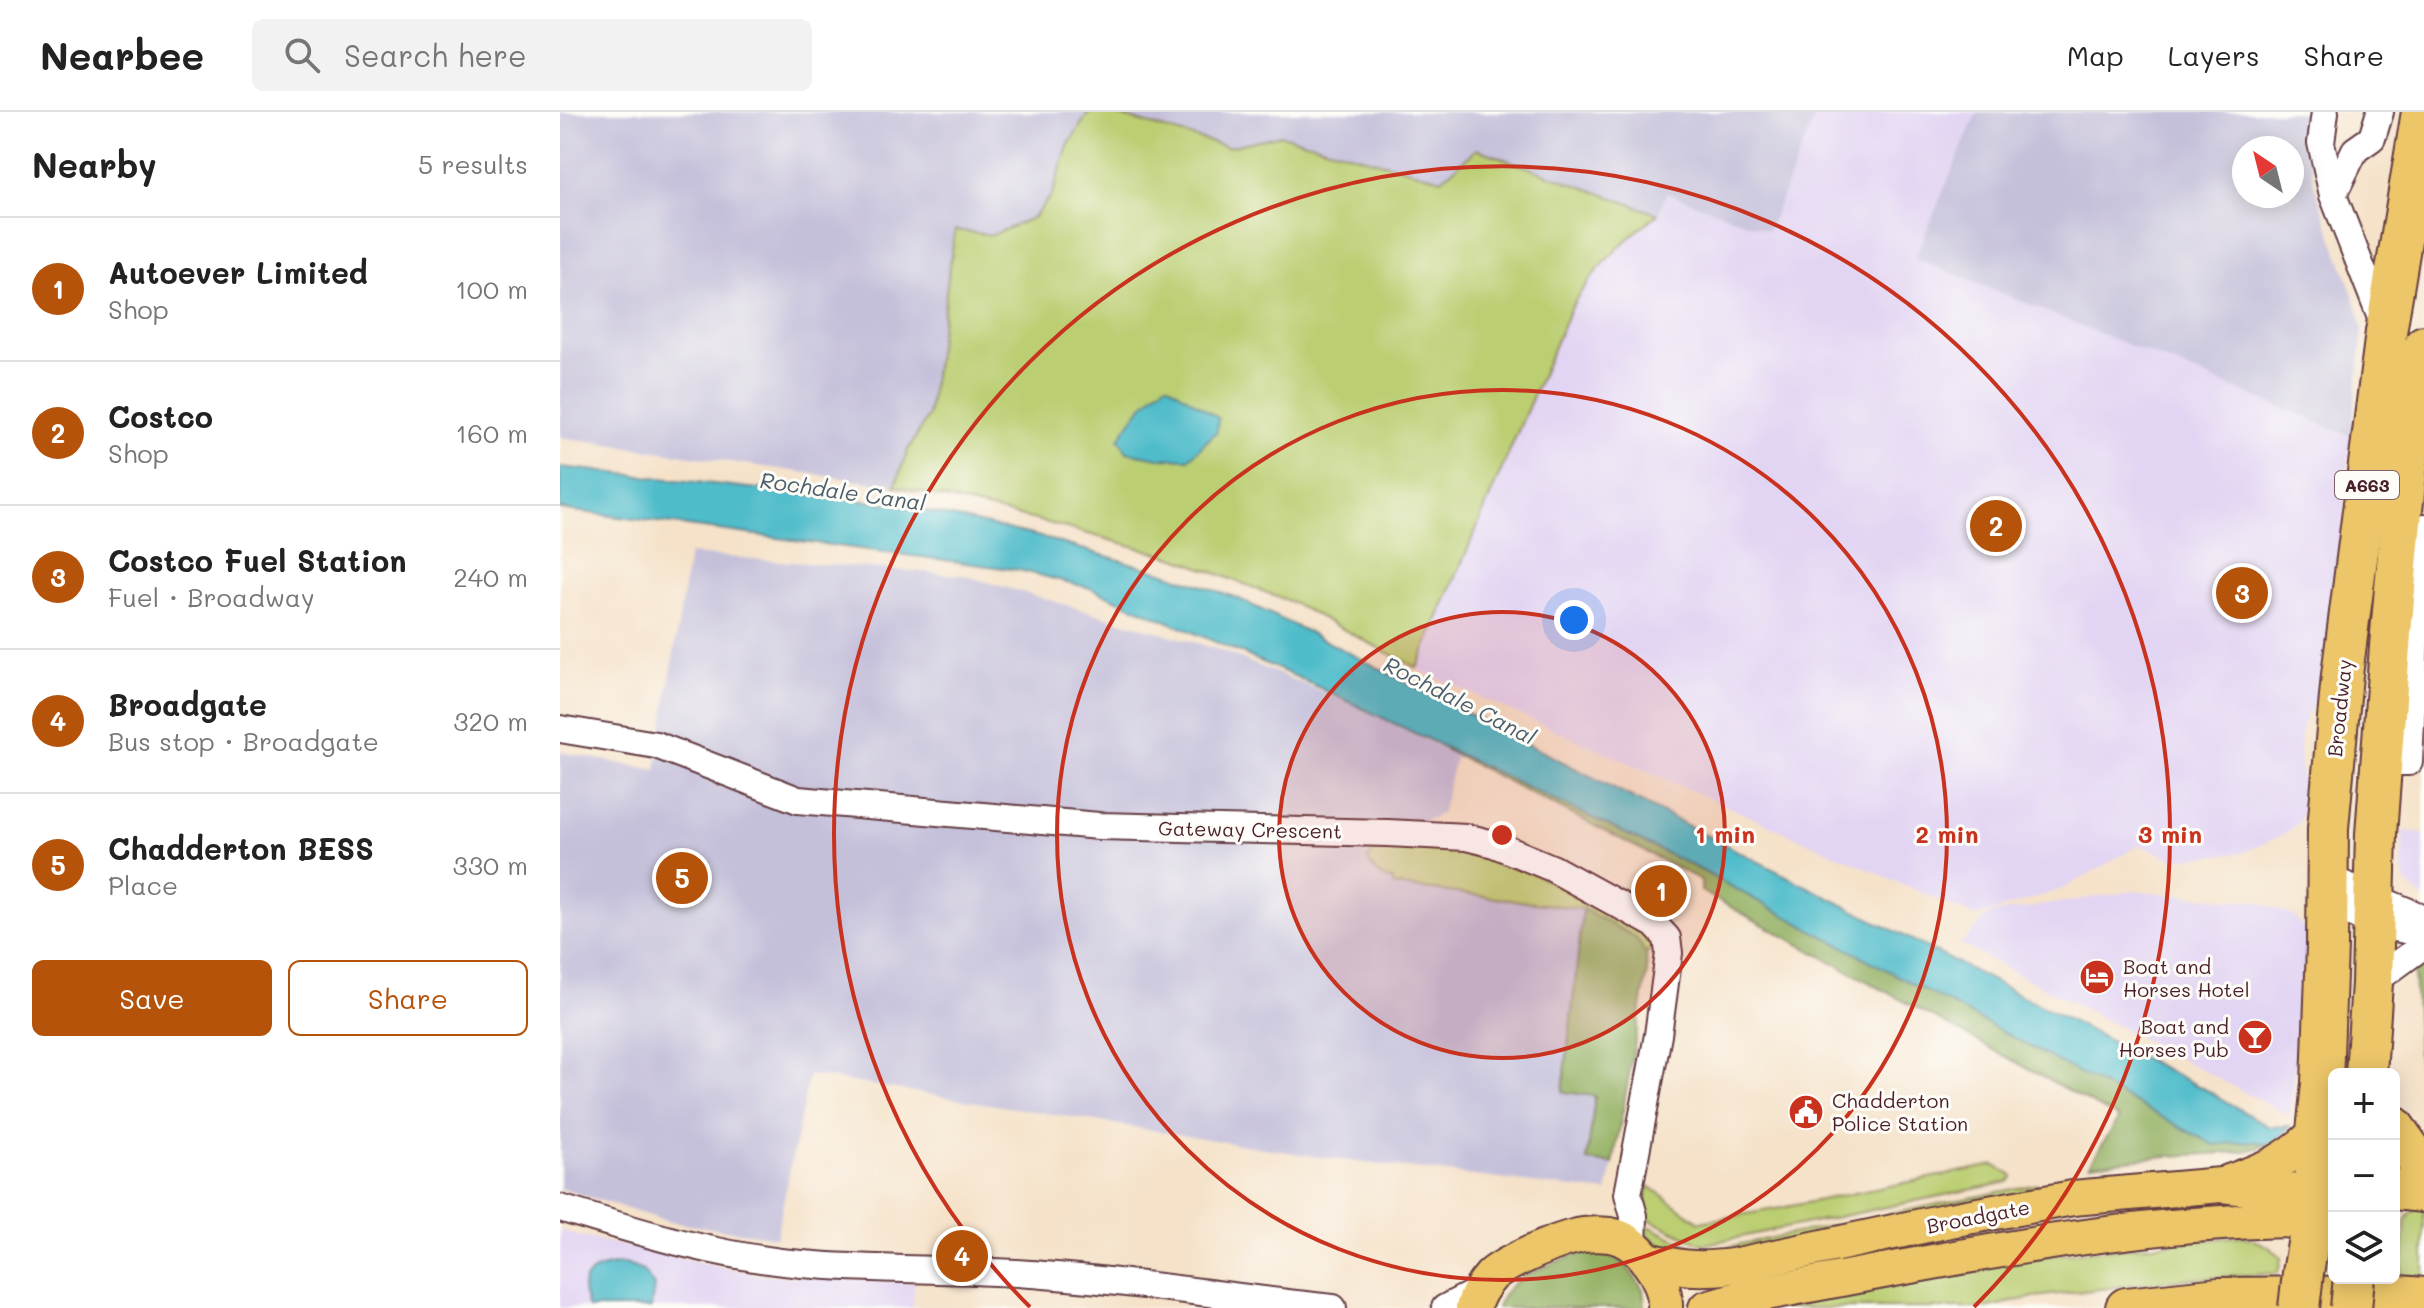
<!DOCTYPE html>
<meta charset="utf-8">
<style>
:root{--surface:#fff;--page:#f2f2f2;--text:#222;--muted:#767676;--line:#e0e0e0;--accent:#b45309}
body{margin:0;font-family:Mali,sans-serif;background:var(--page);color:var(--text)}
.controls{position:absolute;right:24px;bottom:24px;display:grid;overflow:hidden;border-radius:12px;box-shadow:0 4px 20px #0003}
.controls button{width:72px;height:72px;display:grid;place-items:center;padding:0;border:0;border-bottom:2px solid var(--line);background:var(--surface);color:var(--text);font:40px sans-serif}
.compass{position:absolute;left:1672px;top:24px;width:72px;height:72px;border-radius:50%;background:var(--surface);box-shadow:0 4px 20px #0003;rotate:325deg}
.you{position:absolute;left:1014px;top:508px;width:28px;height:28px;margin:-20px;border:6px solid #fff;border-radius:50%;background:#1a73e8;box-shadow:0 0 0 12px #1a73e833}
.badge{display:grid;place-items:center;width:52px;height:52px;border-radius:50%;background:var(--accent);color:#fff;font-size:26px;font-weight:700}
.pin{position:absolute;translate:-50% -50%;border:4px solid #fff;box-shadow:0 2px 8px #0006}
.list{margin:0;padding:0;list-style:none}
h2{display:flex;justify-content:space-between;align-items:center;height:104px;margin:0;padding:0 32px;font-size:34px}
h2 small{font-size:26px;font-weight:400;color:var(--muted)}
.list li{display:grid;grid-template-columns:52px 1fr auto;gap:24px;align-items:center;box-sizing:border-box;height:144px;padding:0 32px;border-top:2px solid var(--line)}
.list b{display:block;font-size:30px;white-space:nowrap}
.list p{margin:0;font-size:26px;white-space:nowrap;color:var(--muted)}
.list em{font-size:26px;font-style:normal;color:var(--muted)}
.actions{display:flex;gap:16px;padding:24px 32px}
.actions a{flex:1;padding:18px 0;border:2px solid var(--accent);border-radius:12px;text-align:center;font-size:28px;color:var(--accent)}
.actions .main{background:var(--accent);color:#fff}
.icon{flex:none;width:44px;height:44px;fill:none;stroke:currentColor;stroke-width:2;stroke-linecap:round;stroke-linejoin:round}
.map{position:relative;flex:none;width:1864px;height:1196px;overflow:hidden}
header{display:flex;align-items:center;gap:48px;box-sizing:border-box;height:112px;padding:0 40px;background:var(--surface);border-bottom:2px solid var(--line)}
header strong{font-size:38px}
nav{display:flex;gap:44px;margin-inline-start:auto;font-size:28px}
.search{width:560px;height:72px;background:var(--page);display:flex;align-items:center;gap:20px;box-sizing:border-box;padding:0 28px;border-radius:12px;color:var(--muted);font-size:30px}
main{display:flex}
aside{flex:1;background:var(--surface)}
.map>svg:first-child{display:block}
.built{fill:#e2d4f3}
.industrial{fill:#c5c0da;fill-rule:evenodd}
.green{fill:#bbce72;stroke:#82764e;stroke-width:2}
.forest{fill:#94b164;stroke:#6f6848;stroke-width:2}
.water{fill:#50bcca;stroke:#4d6e7a;stroke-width:2}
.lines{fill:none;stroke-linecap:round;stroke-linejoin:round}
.minor-casing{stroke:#643c43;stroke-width:30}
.major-casing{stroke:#643c43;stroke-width:38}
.highway-casing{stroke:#643c43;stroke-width:44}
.minor{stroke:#fff;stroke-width:26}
.major{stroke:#ecc669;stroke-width:34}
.highway{stroke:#ecc669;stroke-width:40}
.highway-bridge-casing{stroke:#643c43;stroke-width:44;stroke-linecap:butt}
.highway-bridge{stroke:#ecc669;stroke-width:40}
.ring{fill:none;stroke:#c8321e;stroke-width:4}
.labels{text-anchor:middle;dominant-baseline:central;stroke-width:6;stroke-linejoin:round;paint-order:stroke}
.shield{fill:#fdfcf7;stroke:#806168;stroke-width:2}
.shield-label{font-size:18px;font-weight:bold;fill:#4a1f2b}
.street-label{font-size:20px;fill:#4a1f2b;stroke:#fdfcf7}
.poi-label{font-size:20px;fill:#4a1f2b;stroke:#fdfcf7;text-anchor:start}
.water-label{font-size:22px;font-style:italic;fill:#4c5e6b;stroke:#fdfcf7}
.centre{fill:#c8321e;stroke:#fdfcf7;stroke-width:4}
.ring-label{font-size:24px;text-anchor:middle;font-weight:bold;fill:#c8321e;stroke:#fdfcf7;stroke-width:6;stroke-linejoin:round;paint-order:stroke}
</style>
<header>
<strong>Nearbee</strong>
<div class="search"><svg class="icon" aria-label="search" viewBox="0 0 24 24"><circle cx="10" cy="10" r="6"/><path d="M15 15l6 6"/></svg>Search here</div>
<nav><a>Map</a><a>Layers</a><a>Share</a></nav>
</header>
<main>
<aside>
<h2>Nearby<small>5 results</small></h2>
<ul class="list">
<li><span class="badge">1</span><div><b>Autoever Limited</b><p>Shop</p></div><em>100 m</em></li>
<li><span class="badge">2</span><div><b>Costco</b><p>Shop</p></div><em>160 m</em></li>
<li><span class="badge">3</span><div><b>Costco Fuel Station</b><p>Fuel · Broadway</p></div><em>240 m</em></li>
<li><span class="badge">4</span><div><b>Broadgate</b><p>Bus stop · Broadgate</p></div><em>320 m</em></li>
<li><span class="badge">5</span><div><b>Chadderton BESS</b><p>Place</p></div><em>330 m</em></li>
</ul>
<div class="actions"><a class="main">Save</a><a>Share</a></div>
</aside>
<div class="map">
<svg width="1864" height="1196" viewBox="0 0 1864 1196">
<rect width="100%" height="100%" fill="#fdfcf7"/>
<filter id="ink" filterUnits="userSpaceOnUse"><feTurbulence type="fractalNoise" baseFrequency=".0125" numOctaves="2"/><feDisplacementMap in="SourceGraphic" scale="16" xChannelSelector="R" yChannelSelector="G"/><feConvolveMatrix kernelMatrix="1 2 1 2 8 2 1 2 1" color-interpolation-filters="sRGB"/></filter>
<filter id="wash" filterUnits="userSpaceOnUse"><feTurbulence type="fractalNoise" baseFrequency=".006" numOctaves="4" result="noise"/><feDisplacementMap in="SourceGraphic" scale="32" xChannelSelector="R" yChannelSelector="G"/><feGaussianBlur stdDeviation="1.8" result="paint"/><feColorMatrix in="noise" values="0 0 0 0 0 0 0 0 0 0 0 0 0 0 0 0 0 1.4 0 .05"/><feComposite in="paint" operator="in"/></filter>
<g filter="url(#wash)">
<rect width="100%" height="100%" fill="#f5e2c9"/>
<g class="built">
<polygon points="1257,0 1417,0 1688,281 1791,324 1767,564 1742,613 1739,641 1745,693 1738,711 1723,723 1682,741 1614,747 1579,733 1505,776 1417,805 857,557 1010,197 1021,178 1066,126 1098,102 1107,81 1208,119"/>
<polygon points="1843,719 1864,721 1864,787 1847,772 1842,758"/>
<polygon points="1574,779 1698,790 1734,804 1749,824 1730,1004 1400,832 1430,802"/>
<polygon points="0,1118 18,1124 199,1163 355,1170 352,1196 0,1196"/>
</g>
<g class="industrial">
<polygon points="0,0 529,0 508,34 492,83 473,106 432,123 395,119 368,304 347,340 335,374 0,325"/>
<polygon points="546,0 1257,0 1208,119 1107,81 1098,102 918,37 882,67 721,23 668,35"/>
<path d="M1417 0H1743L1754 73 1798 197 1803 218 1791 324 1355 146ZM1684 36H1732V84H1684Z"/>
<polygon points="129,442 403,463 657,537 783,588 896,643 881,702 813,731 808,747 833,768 834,773 1023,797 1003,979 1036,984 1027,1049 1053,1052 1047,1080 765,1046 249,963 216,1125 109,1110 0,1076 0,640 96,658"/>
</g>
<g class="green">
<path d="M529 0H546L668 35 721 23 882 67 917 37 1098 102C1062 129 1033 158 1010 197L857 556 731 490 616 446 488 411 335 374 347 340 368 304 395 118 432 123 473 106 492 83 508 34Z"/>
<path d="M834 729 921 740 965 757 1089 820 1094 833 1086 842 1075 825 1023 797 833 773V768C820 767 813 759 808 747 814 737 821 736 833 737Z"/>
<path d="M1433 1053 1453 1064 1448 1070 1146 1132 1139 1131 1090 1108C1084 1098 1085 1084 1089 1074L1140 1110 1221 1096Z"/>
<polygon points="1478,1072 1478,1078 1164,1144 1102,1137 1088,1122 1082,1111 1142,1140"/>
<polygon points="1860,1096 1864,1096 1864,1164 1841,1164 1846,1109 1851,1101"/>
<path d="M1682 1124C1697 1129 1711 1133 1721 1146L1718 1161 1614 1168 1474 1185 1425 1196H1206L1464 1146Z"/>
</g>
<g class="forest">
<path d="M876 630 1131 753 1654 1033 1692 1029 1710 1032C1678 1044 1645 1041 1611 1044 1584 1046 1557 1049 1530 1052L1559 1006 1141 779V768L884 637Z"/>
<polygon points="1023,797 1075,825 1086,842 1087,862 1053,1052 1027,1049 1035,984 1003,980"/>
<polygon points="1864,855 1864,982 1860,973 1854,859"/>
<path d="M1027 1139 1050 1142 1068 1156 1083 1177 1085 1196H937C947 1161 997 1151 1027 1139Z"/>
</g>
<g class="water">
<path d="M607 272 658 306 657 319 629 347 599 346 567 340 559 327C573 305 586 287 607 272Z"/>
<polygon points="0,355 334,392 473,423 605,461 677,486 752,522 1646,978 1710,1015 1730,1014 1718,1027 1710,1032 1692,1029 1654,1033 1131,753 737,565 530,476 459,458 0,397"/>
<path d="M65 1152 83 1159 94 1174 91 1196H28C26 1190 23 1182 23 1176 23 1156 50 1153 65 1152Z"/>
</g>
</g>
<g filter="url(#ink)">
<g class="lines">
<defs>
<g id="minor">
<polyline points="1765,0 1761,31 1773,83 1825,216"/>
<polyline points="1773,83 1795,38 1812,26 1820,0"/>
<polyline points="0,617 96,633 238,688 539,714 828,721 906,725 934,732 992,756 1094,812 1107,826 1109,841 1098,923 1068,1082 1074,1104 1073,1133"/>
<polyline points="1823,650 1849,650 1856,510 1864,415"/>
<polyline points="1768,766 1854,802 1864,809"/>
<polyline points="1768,790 1812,811 1864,822"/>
<polyline points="1812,871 1864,833"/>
<path d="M0 1096C79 1120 159 1145 242 1152 322 1159 403 1156 484 1163 580 1170 676 1186 773 1196"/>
<polyline points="885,1196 920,1178"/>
</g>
<g id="major">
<path d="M1669 1070C1708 1056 1726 1049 1757 1020"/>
<path d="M1086 1147C1119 1157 1139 1158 1173 1154L1390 1108 1513 1086 1661 1073 1708 1079 1754 1078"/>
<path d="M913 1196C916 1184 922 1174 931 1164 943 1152 995 1129 1014 1125 1025 1122 1039 1122 1050 1123 1067 1126 1080 1138 1089 1151 1099 1164 1106 1179 1105 1196"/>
<path d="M1146 1196 1190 1184C1376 1150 1562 1108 1752 1108L1770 1089"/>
</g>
<g id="highway">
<polyline points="1806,962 1812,871 1816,722 1831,521 1842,398 1856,278 1864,234"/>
<polyline points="1834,1015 1864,1057"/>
<polyline points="1834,1077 1864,1080"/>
<polyline points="1743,1161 1752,1108 1757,1020 1762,971 1767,834 1768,716 1782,563 1826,220 1862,0"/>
<polyline points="1566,1196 1659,1186 1838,1184 1864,1186"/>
</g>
</defs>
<use href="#minor" class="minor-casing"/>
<use href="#major" class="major-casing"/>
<use href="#highway" class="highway-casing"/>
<use href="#minor" class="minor"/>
<use href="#major" class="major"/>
<use href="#highway" class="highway"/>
<defs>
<g id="highway-bridge">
<polyline points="1739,1196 1743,1161"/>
<polyline points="1791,1196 1794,1166"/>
</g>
</defs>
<use href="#highway-bridge" class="highway-bridge-casing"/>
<use href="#highway-bridge" class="highway-bridge"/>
</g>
</g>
<circle cx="942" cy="723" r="223" fill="#c8321e" fill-opacity=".12"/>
<g class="ring">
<circle cx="942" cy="723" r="223"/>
<circle cx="942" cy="723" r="445"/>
<path d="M470 1195A668 668 0 1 1 1414 1195"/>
</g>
<defs>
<symbol id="hotel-disc" viewBox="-11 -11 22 22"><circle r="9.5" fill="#c8321e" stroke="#fdfcf7"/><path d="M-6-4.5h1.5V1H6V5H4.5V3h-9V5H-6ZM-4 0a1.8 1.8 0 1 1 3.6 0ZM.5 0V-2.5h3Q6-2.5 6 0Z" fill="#fff"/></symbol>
<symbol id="bar-disc" viewBox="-11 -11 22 22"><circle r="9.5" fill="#c8321e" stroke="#fdfcf7"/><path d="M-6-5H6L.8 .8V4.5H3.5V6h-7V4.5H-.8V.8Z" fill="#fff"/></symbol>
<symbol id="civic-disc" viewBox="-11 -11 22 22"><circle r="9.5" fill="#c8321e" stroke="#fdfcf7"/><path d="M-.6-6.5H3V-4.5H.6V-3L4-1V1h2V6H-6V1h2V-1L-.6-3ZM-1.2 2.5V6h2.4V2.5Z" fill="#fff"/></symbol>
</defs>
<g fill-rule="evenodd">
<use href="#hotel-disc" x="1517" y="845" width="40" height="40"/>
<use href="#bar-disc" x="1675" y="905" width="40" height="40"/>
<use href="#civic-disc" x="1226" y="980" width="40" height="40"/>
</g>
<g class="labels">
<rect class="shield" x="1775" y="359" width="64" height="28" rx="6"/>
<g class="shield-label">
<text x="1807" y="373">A663</text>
</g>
<g class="street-label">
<text transform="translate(1779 596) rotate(-84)">Broadway</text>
<text transform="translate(690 717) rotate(1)">Gateway Crescent</text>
<text transform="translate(1418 1104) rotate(-11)">Broadgate</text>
</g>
<g class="poi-label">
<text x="1563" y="854">Boat and<tspan x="1563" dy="23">Horses Hotel</tspan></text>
<text x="1669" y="914" text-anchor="end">Boat and<tspan x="1669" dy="23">Horses Pub</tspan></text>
<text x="1272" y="988">Chadderton<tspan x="1272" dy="23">Police Station</tspan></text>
</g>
<g class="water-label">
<text transform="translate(283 379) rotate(8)">Rochdale Canal</text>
<text transform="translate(900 588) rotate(27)">Rochdale Canal</text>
</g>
</g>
<circle cx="942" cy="723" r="12" class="centre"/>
<g class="ring-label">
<text x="1165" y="731">1 min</text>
<text x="1387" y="731">2 min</text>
<text x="1610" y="731">3 min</text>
</g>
</svg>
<div class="controls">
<button>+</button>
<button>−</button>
<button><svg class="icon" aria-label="layers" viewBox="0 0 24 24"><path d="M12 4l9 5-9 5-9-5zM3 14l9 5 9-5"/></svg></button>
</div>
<svg class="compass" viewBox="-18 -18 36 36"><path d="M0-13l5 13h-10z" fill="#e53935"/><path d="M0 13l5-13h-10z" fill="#767676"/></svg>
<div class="you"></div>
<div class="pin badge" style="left:1101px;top:779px">1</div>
<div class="pin badge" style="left:1436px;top:414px">2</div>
<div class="pin badge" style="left:1682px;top:481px">3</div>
<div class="pin badge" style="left:402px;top:1144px">4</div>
<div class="pin badge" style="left:122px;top:766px">5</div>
</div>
</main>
